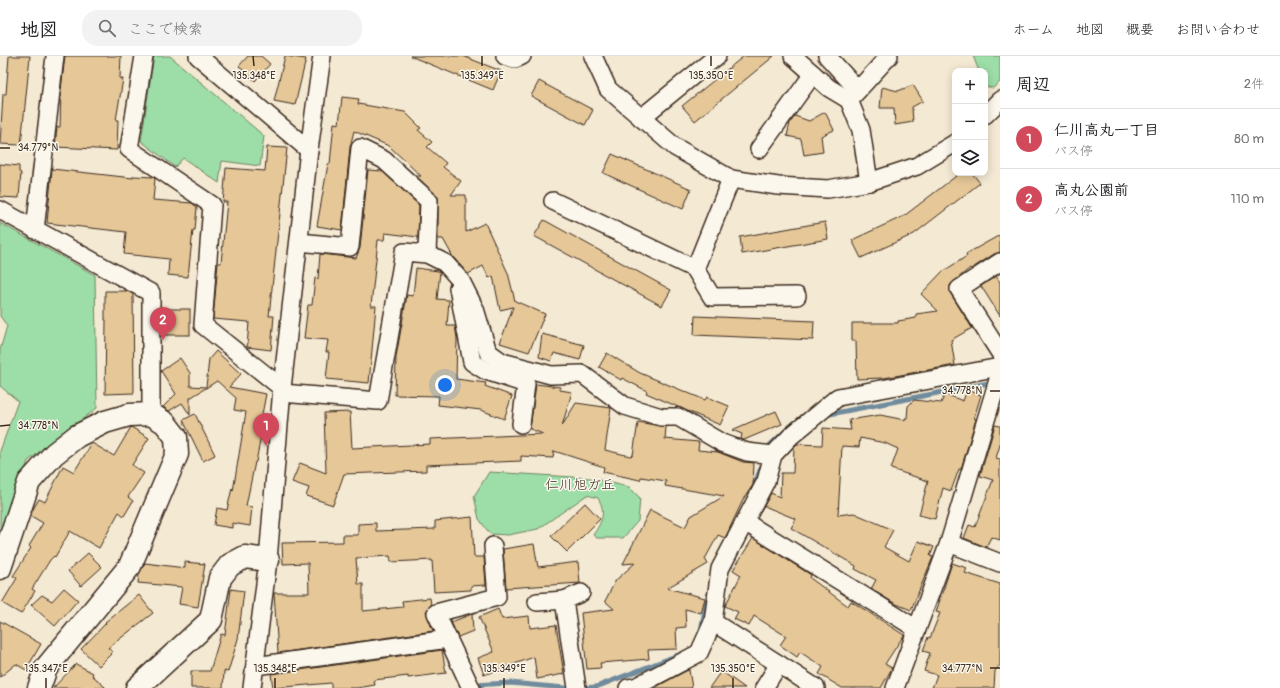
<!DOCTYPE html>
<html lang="ja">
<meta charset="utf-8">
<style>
:root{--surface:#fff;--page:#f2f2f2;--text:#202124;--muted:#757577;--line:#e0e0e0;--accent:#d1495b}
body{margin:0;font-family:Pangolin,"Klee One",sans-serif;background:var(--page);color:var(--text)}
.controls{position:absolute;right:12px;top:12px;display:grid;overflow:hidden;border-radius:8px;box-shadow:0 2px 10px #0003}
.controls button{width:36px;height:36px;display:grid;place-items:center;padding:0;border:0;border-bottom:1px solid var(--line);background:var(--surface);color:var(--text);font:20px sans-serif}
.you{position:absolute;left:445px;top:329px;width:14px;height:14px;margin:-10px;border:3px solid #fff;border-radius:50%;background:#1a73e8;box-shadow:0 0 0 6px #1a73e833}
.badge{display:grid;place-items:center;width:26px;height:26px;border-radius:50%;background:var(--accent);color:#fff;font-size:13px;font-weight:700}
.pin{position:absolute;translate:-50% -33px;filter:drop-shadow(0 1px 2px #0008)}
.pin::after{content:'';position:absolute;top:21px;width:14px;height:12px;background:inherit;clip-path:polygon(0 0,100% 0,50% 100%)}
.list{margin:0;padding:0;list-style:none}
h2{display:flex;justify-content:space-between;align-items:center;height:52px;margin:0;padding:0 16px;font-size:17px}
h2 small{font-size:13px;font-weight:400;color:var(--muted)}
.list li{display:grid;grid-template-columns:26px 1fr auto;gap:12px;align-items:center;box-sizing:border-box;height:60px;padding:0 16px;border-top:1px solid var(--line)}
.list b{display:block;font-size:15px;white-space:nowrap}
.list p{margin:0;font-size:13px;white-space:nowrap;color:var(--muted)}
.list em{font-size:13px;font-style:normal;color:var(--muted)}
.icon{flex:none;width:22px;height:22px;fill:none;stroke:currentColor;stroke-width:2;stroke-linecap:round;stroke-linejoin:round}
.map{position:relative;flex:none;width:1000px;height:632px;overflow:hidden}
header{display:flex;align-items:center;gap:24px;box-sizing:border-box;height:56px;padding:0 20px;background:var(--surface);border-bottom:1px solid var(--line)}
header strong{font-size:19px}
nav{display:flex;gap:22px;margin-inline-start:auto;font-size:14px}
.search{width:280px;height:36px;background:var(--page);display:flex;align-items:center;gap:10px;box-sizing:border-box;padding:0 14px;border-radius:16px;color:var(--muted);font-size:15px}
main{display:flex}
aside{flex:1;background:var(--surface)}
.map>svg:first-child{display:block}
.green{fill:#9ddda7;stroke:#6c8462}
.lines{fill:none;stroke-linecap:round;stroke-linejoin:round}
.stream{stroke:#6f8b9d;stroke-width:5}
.building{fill:#e5c798;stroke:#3b2a1e}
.street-casing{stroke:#3b2a1e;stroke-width:20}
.secondary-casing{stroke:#3b2a1e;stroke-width:25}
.street{stroke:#fbf7ec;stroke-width:17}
.secondary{stroke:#fbf7ec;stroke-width:22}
.ticks{fill:none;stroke:#3b2a1e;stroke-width:1.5}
.labels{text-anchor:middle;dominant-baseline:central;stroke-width:3;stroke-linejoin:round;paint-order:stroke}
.neighbourhood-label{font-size:14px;fill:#3b2a1e;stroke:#fbf7ec}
.ticks-label{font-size:10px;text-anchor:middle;fill:#3b2a1e;stroke:#fbf7ec;stroke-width:3;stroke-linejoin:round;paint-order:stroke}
</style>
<header>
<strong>地図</strong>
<div class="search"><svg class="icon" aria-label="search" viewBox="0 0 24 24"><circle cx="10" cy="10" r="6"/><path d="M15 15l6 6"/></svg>ここで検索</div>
<nav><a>ホーム</a><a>地図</a><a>概要</a><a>お問い合わせ</a></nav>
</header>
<main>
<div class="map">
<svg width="1000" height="632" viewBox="0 0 1000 632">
<rect width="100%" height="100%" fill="#f4e9d3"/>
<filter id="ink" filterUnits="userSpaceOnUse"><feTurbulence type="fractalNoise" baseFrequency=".025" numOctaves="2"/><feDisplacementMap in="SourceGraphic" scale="8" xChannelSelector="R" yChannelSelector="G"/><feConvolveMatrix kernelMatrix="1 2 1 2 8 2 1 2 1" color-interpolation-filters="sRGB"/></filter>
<g filter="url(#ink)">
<g class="green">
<polygon points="154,0 170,0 264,80 260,110 222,105 219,127 183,102 175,111 141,85"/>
<polygon points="973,0 1000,0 1000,26 993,32 987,31 985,28 985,15 979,15"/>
<polygon points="0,167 95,219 97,352 28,405 0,486 0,395 18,345 0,330 0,294 7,270 0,260"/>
<path d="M489 416 590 422 629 431 640 442 638 465 623 482H597L593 479C601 467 607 457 598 442L587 439 538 473 508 479 490 478 479 463 474 440Z"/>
</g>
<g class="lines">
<g class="stream">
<polyline points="825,359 994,326"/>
<polyline points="752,435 770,389 794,367"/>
<polyline points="701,574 708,539"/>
<polyline points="472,629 510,627 565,632"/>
<polyline points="580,632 596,631 678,599"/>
</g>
</g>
<g class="building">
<polygon points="9,0 30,0 21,89 0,88 3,38 6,38"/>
<polygon points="65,0 121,0 120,22 123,23 116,64 118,64 117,94 55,91 57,71 60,71 61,34"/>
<polygon points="248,0 261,0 270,8 255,25 239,10"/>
<polygon points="285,0 306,3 295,49 274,45"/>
<polygon points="410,0 463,0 501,15 493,34"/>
<polygon points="744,0 774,0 695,65 682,50"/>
<polygon points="539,25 593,54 585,69 531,40"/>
<polygon points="913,29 923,45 912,51 913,66 895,69 894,52 880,52 882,31 898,35"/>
<polygon points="342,41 359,43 358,48 405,56 421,72 418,74 432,86 427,91 446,107 443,111 461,125 451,139 466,139 466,176 485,167 508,217 515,245 545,258 529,296 500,287 513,251 500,254 493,220 489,222 483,210 468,218 453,201 443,183 438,183 438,141 416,120 421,120 389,90 354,75 350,91 342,174 317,170 328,108 330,108 334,67 339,68"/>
<polygon points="825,56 834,74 821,80 823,96 804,99 801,83 787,80 790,67 795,60 809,65"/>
<polygon points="267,91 287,92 269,260 274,260 271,294 247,291 249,266 213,263 218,207 221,207 227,146 223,146 226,112 265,115"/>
<polygon points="612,98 691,133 683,153 603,117"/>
<polygon points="0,108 19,110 19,116 21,117 19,142 0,141"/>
<polygon points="52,113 133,122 133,120 153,121 155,123 153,144 192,147 197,151 195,174 193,174 188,221 168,219 169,203 124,198 126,176 47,167"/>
<polygon points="368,114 382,115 419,149 418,181 385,177 384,184 378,184 371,250 376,250 369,327 326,323 329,296 326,296 328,284 304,282 308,249 312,249 315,222 318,223 320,198 356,202 360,192"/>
<polygon points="960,117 972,117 980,127 914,178 861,202 852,184 904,160"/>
<polygon points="544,164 671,234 662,250 534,180"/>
<polygon points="825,166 828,183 742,198 740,181"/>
<polygon points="1000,179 1000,196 994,198 971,213 970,212 950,229 951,238 972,272 951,284 955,309 884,322 857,323 856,285 852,285 852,267 898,267 898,265 916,262 916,258 938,255 921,238 942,216 967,200 966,198"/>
<polygon points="416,212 438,215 440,216 437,243 449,244 447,270 455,270 457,282 456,323 486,327 485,330 512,340 504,363 481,354 438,349 439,340 395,339 396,301 407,239 413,240"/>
<polygon points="996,220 1000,226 1000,260 981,230"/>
<polygon points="105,235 127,235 133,238 134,337 105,338 106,264 105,264"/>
<rect x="165" y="253" width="25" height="26"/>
<polygon points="695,260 814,265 813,284 694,279"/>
<polygon points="542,278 584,289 580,304 554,297 551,305 539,301"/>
<polygon points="216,295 241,318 229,331 266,338 258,379 261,380 256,406 255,406 246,450 252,451 250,470 232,467 232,472 214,469 217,452 227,454 232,432 233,435 246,356 234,354 236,342 217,325 190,342 190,359 182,347 169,355 163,351 176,338 161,315 180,302 190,317 190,330 206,331 209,303"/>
<polygon points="607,297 640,317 705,344 707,341 729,350 720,369 646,337 647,335 622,322 621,324 599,311"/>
<polygon points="536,328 560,331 560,334 572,336 562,370 576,347 611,352 605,394 630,400 633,399 638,366 666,371 665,383 699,386 698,394 718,396 743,406 754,407 753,429 744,442 725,482 718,479 705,503 708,508 667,532 705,542 701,557 685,553 686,571 676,572 677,593 648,594 649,603 600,607 601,612 587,613 581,557 614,553 605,545 616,524 635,507 623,508 650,454 685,471 691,460 724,440 665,430 666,425 641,421 640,424 603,416 604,411 554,395 553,402 521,400 521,405 426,409 426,415 344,418 333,449 306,440 309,432 292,426 300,407 326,417 324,357 350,356 352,392 430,388 430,383 543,378 530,373"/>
<polygon points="967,334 981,339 974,362 976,363 961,413 959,413 951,435 943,432 935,463 919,459 928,425 891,413 898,393 885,387 860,382 859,391 842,390 838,459 854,457 893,474 884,491 909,505 918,485 934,491 930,500 933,501 911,554 894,547 871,533 876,524 855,513 856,510 791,472 796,463 764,450 771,437 780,441 781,417 793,417 794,391 797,388 822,389 823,372 851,374 849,364 880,359 905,364 905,362 907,362 908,350 914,344 941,347 945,338 963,345"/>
<polygon points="776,355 782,368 744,384 741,383 742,378 732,374"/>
<polygon points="195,358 215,399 203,405 183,364"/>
<polygon points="995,369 1000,370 1000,389 996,402 1000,403 1000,484 991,481 986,491 964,482 969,469 975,471 993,424 980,420"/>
<polygon points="131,371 149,382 132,409 144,417 128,441 133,445 124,460 119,456 99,492 70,475 55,501 54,500 50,504 32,533 35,535 21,558 2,547 17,522 13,520 31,492 29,490 43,467 31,460 32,455 39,443 45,446 63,410 74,416 92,387 114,400"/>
<polygon points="585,447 600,463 567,496 551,480"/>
<polygon points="472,461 474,501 484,501 486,529 471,530 471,534 434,536 432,504 391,506 390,500 356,502 358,528 363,528 363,555 403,551 402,545 430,542 431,549 426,556 433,575 278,597 274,537 309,537 308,507 283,508 282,487 343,486 343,479 358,479 358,468 376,467 376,475 435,473 435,465"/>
<polygon points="753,482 811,519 810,522 848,550 851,545 904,579 885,608 892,612 881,632 842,632 819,618 823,611 800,596 797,601 780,589 786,580 754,560 749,570 734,563 738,556 725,550 741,519 733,514"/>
<polygon points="534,488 538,511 578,506 580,527 506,532 503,493"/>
<polygon points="88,497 102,511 81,530 68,515"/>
<polygon points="185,506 205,508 198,551 179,548 182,531 138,527 139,518 145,507 185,512"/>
<polygon points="952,507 967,512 965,517 1000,528 1000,609 995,615 994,632 932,632 937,619 924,615 930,597 923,595 928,581 930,582 940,557 936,556"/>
<polygon points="64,532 78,544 55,570 31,549 42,539 52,545"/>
<polygon points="231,533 244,535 238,583 228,616 224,615 223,632 191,632 191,615 210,615 221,578 225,579"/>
<polygon points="139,539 153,557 108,592 113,596 99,610 81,593 106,567 105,566"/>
<polygon points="498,553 502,563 529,560 530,572 556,569 564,618 537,623 534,601 484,619 478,602 494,596 479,561"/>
<polygon points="472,558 473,575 458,581 451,566"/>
<polygon points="0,565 41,588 26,614 16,608 0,621"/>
<polygon points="442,594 446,617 408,622 408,620 374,624 375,629 357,632 331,632 331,627 273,632 271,618"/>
<polygon points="76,608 93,617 92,619 106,632 53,632"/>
<polygon points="689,614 692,632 654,632 686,615"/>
<polygon points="721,615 745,632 709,632"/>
</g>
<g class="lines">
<defs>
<g id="street">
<polyline points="144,0 129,93 212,149 203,269 282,332"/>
<polyline points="198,0 309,94"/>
<polyline points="505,0 515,3 522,0"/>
<polyline points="593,0 608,33 675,91 731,123 778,130 828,133 869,126 917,110 955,87"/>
<polyline points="793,0 829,32 849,44"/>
<polyline points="827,0 858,34"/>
<polyline points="985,59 1000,44"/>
<polyline points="641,62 717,0"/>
<polyline points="759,93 813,18"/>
<polyline points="731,123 695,213 712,241 797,240"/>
<polyline points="869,126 861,74 849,44 889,0"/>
<polyline points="553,145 695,213"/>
<polyline points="0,154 151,237 151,358"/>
<polyline points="35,174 55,0"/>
<polyline points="299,186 350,191 360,92 384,104 429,145 427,198"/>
<polyline points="1000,206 959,233 1000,297"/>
<polyline points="458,232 472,306 486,315 526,328 521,368"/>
<polyline points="282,337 378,345 404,196 427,198 445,207 461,225 475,253 488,296 502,306 551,319 582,318 625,350 661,361 678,361 722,387 747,396 773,399"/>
<polyline points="745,466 917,573"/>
<polyline points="949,487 1000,507"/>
<polyline points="564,544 581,537"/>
<polyline points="537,546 564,544 577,632"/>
<polyline points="713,566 816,632"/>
<polyline points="255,610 448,583"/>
<polyline points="252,632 268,504 282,332 309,94 322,0"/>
<polyline points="471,632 436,557 497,541 493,490"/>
<polyline points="628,632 635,631 699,597 713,566 720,513 766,425 773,399 791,380 838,341 1000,311"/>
<polyline points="764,632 779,608"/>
<polyline points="895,632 949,487 1000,317"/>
</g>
<g id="secondary">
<polyline points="0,512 29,426 54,398 77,380 105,366 129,359 151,358 165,367 176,381 177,398 130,510 46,612 39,632"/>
<polyline points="137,632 211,564 220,522 230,509 245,501 268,504"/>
</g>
</defs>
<use href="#street" class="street-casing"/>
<use href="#secondary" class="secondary-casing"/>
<use href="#street" class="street"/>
<use href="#secondary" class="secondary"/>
</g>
</g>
<path class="ticks" d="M253 0 254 10M482 0V10M711 0V10M0 92H10M990 335H1000M0 370 10 369M990 612H1000M46 622V632M275 622V632M504 622V632M733 622V632"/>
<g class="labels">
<g class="neighbourhood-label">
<text x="580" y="428">仁川旭ガ丘</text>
</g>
</g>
<g class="ticks-label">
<text x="254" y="23">135.348°E</text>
<text x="482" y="23">135.349°E</text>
<text x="711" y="23">135.350°E</text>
<text x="38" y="95">34.779°N</text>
<text x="962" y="338">34.778°N</text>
<text x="38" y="373">34.778°N</text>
<text x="46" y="616">135.347°E</text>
<text x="275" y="616">135.348°E</text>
<text x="504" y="616">135.349°E</text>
<text x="733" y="616">135.350°E</text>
<text x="962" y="616">34.777°N</text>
</g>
</svg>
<div class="controls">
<button>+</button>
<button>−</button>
<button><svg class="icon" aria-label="layers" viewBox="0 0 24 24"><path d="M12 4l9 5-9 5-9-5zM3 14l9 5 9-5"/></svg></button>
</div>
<div class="you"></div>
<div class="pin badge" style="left:266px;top:390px">1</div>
<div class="pin badge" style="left:163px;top:284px">2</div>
</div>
<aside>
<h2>周辺<small>2件</small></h2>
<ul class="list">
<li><span class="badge">1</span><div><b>仁川高丸一丁目</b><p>バス停</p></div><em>80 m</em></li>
<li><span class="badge">2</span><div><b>高丸公園前</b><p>バス停</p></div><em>110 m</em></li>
</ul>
</aside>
</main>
